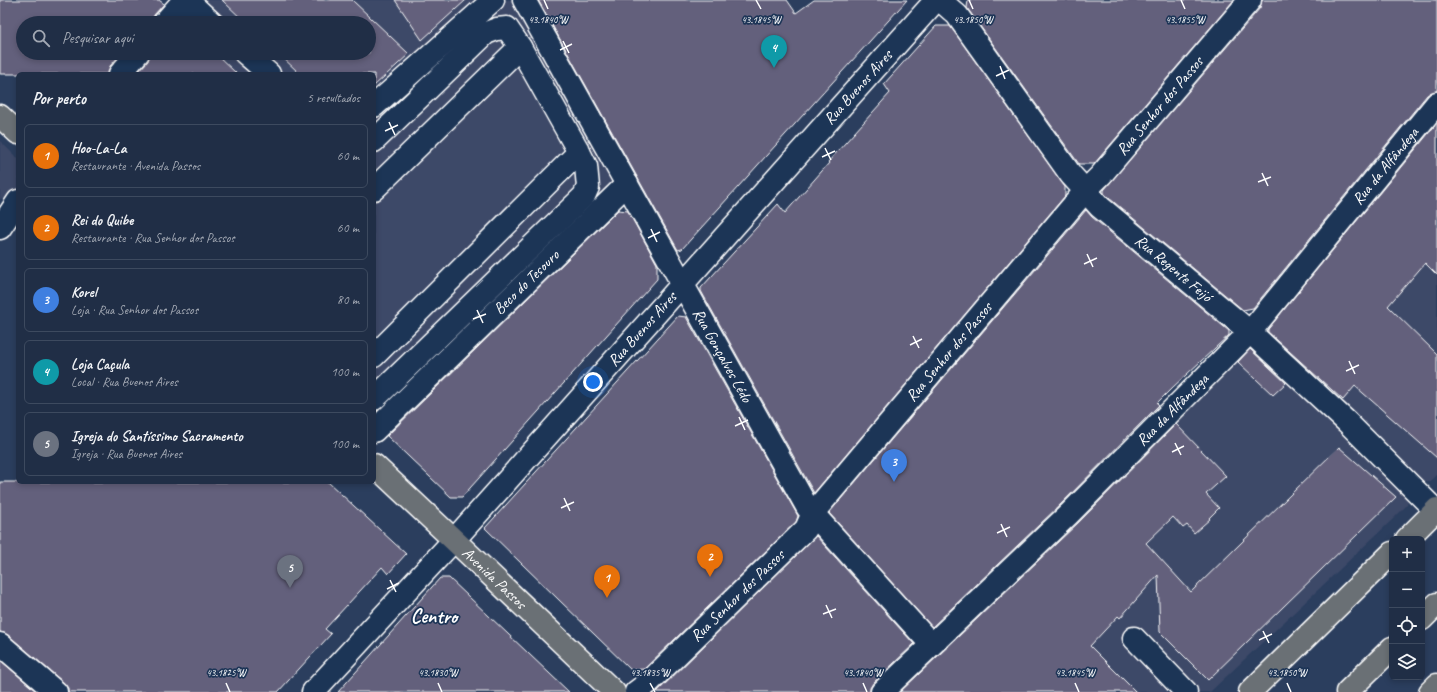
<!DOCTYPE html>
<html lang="pt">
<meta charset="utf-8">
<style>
:root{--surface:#202e46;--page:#2d3a51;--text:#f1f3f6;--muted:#a2a8b3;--line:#3d4a5f;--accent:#8c9099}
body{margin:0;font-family:Caveat,sans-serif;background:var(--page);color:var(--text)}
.controls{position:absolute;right:12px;bottom:12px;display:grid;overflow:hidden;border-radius:6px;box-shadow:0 2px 6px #0003}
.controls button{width:36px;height:36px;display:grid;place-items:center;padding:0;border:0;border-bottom:1px solid var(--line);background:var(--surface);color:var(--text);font:20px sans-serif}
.you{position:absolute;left:593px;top:382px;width:14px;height:14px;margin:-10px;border:3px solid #fff;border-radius:50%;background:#1a73e8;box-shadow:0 0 0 6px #1a73e833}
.badge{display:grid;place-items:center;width:26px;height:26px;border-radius:50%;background:var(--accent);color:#fff;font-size:13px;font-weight:700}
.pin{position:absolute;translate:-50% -33px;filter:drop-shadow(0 1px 2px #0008)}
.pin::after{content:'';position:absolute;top:21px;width:14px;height:12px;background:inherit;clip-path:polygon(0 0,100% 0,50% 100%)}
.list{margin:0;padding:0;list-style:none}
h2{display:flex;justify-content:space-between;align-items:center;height:52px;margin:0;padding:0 16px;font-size:17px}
h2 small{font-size:13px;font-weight:400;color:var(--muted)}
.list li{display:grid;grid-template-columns:26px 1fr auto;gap:12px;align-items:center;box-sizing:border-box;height:64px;margin:0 8px 8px;padding:0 8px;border:1px solid var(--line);border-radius:6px}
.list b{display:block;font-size:15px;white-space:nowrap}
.list p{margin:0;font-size:13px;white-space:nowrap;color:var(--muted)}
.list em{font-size:13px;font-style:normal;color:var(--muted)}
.icon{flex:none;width:22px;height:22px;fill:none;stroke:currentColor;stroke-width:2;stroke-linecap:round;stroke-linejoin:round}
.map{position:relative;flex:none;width:1437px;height:692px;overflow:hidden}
.search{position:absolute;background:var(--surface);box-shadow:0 2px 6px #0003;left:16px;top:16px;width:360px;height:44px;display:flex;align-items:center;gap:10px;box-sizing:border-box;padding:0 14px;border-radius:22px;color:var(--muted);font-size:15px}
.panel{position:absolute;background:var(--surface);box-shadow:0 2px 6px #0003;left:16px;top:72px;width:360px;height:412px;border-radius:6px}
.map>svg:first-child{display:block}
.built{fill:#3c4867}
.building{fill:#64607c;stroke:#fff}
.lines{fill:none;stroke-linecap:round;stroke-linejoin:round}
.minor-casing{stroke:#fff;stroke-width:25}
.major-casing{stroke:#fff;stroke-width:25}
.minor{stroke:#1d3557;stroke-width:22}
.major{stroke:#6b7074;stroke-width:22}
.ticks{fill:none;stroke:#fff;stroke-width:1.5}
.labels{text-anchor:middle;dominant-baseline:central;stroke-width:3.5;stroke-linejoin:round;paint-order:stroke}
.street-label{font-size:16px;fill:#fff;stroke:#1d3557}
.district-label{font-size:20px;font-weight:bold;fill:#fff;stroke:#1d3557}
.ticks-label{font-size:10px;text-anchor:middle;fill:#fff;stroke:#1d3557;stroke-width:3.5;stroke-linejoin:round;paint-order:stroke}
</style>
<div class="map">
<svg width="1437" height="692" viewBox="0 0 1437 692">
<rect width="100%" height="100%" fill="#2b3e5e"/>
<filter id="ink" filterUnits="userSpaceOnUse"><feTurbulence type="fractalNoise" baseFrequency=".025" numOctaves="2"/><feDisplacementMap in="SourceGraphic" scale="8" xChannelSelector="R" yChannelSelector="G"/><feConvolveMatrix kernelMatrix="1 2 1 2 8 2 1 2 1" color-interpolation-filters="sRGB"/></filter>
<g filter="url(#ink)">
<g class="built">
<polygon points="203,0 485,0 374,98 374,74 279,74 257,53 369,53 369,23 226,23 204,2"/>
<polygon points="501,0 515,0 615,182 420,371 374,411 374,112"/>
<polygon points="149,53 239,53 261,74 131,74"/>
<polygon points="1437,114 1437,474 1430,481 1420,481 1264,334 1265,327"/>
<polygon points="0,141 18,159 18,192 16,195 0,199"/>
<polygon points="1252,345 1260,348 1408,498 1407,505 1392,520 1210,692 892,692"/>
</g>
<g class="building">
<polygon points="0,0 159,0 164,4 154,15 152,23 23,23 23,53 122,53 110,66 108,74 0,74"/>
<polygon points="222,0 352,0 409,54 374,86 374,74 300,74 278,53 369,53 369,23 246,23"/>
<polygon points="395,0 466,0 422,40"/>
<polygon points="538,0 787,0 796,13 814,0 907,0 682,249 678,250"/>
<polygon points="968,0 1234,0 1094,164 1079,164 967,8"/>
<polygon points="1262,0 1437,0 1437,91 1432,92 1427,95 1253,308 1243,310 1109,198 1104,193 1104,190 1260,8"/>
<polygon points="936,26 950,26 1065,187 1065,196 814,493 701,291 701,288 778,204 785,213 829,163 828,162 890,93 884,84"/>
<polygon points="150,53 215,53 237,74 136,74 148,61"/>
<polygon points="1437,123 1437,275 1425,263 1388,306 1437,354 1437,458 1355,386 1343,400 1268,332 1268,329"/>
<polygon points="618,210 628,211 657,264 657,279 462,497 451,497 387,436"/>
<polygon points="1086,210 1092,217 1229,331 1229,335 1172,388 1157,403 1159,405 1060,505 932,627 829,513"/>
<polygon points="678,316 686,317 798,516 796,522 644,669 631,670 485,528"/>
<polygon points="1250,349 1286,383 1273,395 1238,362"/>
<polygon points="1176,424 1226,476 1206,494 1219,508 1209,518 1210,519 1194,533 1187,525 1183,528 1173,517 1146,543 1191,592 1339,447 1396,497 1208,680 1160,632 1158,575 1120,618 1118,616 1090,646 1136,692 900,692 1078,523"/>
<polygon points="0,482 328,482 406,554 388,574 382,567 325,629 331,634 278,692 68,692 68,688 64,683 8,635 0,632"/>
<polygon points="816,536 914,644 873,683 870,688 870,692 657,692"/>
<polygon points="440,578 449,578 569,692 338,692"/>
<polygon points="0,660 37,692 0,692"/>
</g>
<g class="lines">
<defs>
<g id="minor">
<polyline points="187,0 212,23"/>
<path id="s1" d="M524 0 807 507 931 644"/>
<path id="s2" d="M940 0 957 15 1071 175 1100 207 1250 332 1347 422 1436 511"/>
<polyline points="164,23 184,0"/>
<polyline points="245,53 269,74"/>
<polyline points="120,74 138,53"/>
<polyline points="374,106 493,0"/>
<polyline points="374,141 486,33 497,29 507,28 520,47 579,152 586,166 588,187 584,196 374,399"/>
<polyline points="374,189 520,47"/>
<polyline points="0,228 18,201"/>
<polyline points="374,356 579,152"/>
<path id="s3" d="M374 431 627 184"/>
<polyline points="1134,638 1186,692"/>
<polyline points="0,644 56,692"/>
<path id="s4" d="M313 692 454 540 936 0"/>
<path id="s5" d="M636 692 648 683 806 529 813 513 1086 190 1101 175 1250 0"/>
<path id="s6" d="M882 692 1069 514 1250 332 1437 103"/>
</g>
<g id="major">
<polyline points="0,116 18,133"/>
<path id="s7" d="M374 465 454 540 614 692"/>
<polyline points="1407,539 1437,509"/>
<polyline points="1422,619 1437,604"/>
<polyline points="1250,692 1392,553"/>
<polyline points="1347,692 1392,648"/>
<polyline points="1430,692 1437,685"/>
</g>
</defs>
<use href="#minor" class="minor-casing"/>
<use href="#major" class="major-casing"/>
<use href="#minor" class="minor"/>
<use href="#major" class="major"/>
</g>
</g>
<path class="ticks" d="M544 0 548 9M756 0 761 9M969 0 973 9M1181 0 1185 9M563 41 569 53M560 50 572 44M1000 66 1005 79M996 76 1009 70M389 122 395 135M385 131 398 125M825 148 831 160M822 157 835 151M1262 173 1268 186M1258 182 1271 177M651 229 657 242M648 238 660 232M1087 254 1093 267M1084 264 1097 258M477 310 483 323M473 319 486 314M913 336 919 348M910 345 922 339M1349 361 1355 374M1346 371 1359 365M739 417 745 430M735 426 748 420M1175 443 1181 455M1172 452 1184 446M564 498 570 511M561 508 574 502M1001 524 1007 537M997 533 1010 527M390 580 396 592M387 589 399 583M826 605 832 618M823 614 836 609M1263 631 1269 643M1259 640 1272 634M226 683 230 692M438 683 442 692M650 683 655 692M863 683 867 692M1075 683 1079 692M1287 683 1291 692"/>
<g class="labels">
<g class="street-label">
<text stroke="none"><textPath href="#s4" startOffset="814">Rua Buenos Aires</textPath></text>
<text stroke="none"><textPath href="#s5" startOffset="788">Rua Senhor dos Passos</textPath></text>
<text stroke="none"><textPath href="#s6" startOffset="729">Rua da Alfândega</textPath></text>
<text stroke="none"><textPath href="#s2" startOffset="358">Rua Regente Feijó</textPath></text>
<text stroke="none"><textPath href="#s3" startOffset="213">Beco do Tesouro</textPath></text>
<text stroke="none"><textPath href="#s4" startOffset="490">Rua Buenos Aires</textPath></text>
<text stroke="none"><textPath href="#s5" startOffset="464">Rua Senhor dos Passos</textPath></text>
<text stroke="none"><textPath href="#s1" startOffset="407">Rua Gonçalves Lédo</textPath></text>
<text stroke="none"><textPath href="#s6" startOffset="405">Rua da Alfândega</textPath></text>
<text stroke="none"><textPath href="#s7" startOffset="165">Avenida Passos</textPath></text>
<text stroke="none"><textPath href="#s5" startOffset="140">Rua Senhor dos Passos</textPath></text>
</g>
<g class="district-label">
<text x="434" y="616">Centro</text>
</g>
</g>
<g class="ticks-label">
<text x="548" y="23">43.1840°W</text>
<text x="761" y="23">43.1845°W</text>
<text x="973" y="23">43.1850°W</text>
<text x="1185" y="23">43.1855°W</text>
<text x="226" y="676">43.1825°W</text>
<text x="438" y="676">43.1830°W</text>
<text x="650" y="676">43.1835°W</text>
<text x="863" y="676">43.1840°W</text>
<text x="1075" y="676">43.1845°W</text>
<text x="1287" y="676">43.1850°W</text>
</g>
</svg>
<div class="controls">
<button>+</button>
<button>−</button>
<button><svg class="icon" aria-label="locate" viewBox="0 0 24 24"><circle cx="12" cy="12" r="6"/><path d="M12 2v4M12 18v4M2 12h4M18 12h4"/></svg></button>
<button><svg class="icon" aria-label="layers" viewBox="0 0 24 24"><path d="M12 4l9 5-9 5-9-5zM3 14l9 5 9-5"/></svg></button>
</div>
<div class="you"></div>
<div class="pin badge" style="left:607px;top:598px;background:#e8710a">1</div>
<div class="pin badge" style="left:710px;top:577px;background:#e8710a">2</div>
<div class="pin badge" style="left:894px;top:482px;background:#3f7fe0">3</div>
<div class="pin badge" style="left:774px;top:68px;background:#0f9aa8">4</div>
<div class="pin badge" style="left:290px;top:588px;background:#6b7280">5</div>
<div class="search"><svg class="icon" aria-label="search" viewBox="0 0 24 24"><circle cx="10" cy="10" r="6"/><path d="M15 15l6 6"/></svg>Pesquisar aqui</div>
<section class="panel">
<h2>Por perto<small>5 resultados</small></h2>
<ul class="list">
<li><span class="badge" style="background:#e8710a">1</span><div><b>Hoo-La-La</b><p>Restaurante · Avenida Passos</p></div><em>60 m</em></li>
<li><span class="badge" style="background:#e8710a">2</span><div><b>Rei do Quibe</b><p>Restaurante · Rua Senhor dos Passos</p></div><em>60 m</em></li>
<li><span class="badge" style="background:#3f7fe0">3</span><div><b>Korel</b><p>Loja · Rua Senhor dos Passos</p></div><em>80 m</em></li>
<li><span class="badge" style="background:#0f9aa8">4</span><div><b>Loja Caçula</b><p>Local · Rua Buenos Aires</p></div><em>100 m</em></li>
<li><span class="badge" style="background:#6b7280">5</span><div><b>Igreja do Santíssimo Sacramento</b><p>Igreja · Rua Buenos Aires</p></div><em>100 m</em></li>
</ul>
</section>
</div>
